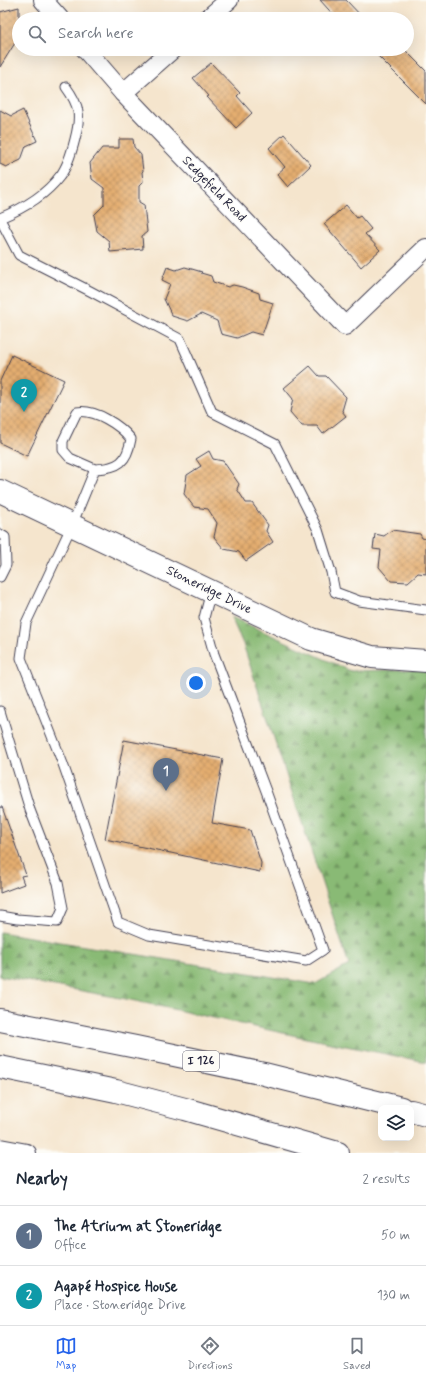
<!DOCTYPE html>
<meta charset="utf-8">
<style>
:root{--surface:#fff;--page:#f6f6f7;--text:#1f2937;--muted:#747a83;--line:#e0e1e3;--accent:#2563eb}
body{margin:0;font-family:Mynerve,sans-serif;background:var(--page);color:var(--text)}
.controls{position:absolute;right:12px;bottom:12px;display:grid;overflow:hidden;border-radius:8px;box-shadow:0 4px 16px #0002}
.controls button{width:36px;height:36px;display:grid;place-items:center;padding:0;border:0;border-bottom:1px solid var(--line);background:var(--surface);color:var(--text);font:20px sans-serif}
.you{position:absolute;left:196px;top:683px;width:14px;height:14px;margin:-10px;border:3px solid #fff;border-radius:50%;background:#1a73e8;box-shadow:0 0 0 6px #1a73e833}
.badge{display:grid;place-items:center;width:26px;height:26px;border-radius:50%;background:var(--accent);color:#fff;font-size:13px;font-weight:700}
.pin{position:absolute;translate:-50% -33px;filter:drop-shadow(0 1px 2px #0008)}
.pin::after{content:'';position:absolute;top:21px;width:14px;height:12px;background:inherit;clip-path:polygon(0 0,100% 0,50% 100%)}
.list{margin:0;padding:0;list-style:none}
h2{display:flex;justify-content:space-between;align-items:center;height:52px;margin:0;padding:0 16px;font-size:17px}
h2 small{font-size:13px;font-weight:400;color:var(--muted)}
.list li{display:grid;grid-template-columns:26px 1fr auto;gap:12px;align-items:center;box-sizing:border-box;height:60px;padding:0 16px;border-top:1px solid var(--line)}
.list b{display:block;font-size:15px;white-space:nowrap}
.list p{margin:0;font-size:13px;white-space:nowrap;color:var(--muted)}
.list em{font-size:13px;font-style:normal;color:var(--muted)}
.icon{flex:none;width:22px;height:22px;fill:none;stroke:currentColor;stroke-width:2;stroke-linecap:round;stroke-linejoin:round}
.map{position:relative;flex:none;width:426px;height:1153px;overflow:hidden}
.search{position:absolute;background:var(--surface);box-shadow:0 4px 16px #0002;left:12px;right:12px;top:12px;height:44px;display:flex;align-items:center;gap:10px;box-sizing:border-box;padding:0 14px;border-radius:22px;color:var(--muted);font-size:15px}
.sheet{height:172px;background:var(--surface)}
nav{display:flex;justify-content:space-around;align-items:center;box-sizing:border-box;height:56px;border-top:1px solid var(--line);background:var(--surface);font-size:11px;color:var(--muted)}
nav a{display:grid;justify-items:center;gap:2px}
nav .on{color:var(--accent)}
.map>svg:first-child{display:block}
.forest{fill:url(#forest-firs);stroke:#566e58}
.building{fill:url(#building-cross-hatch)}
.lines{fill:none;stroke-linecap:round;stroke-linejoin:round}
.lane-casing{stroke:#423f51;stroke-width:11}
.street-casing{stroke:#423f51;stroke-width:20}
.secondary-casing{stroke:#423f51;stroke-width:24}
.highway-casing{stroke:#423f51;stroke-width:24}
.lane{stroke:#fff;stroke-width:9}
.street{stroke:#fff;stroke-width:18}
.secondary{stroke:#fff;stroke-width:22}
.highway{stroke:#fff;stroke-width:22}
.labels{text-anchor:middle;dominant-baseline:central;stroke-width:3;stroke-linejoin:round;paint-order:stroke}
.shield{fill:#fdfcf7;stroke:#646373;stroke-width:1}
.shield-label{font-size:12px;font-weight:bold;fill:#22223b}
.street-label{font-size:13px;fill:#22223b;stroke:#fdfcf7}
</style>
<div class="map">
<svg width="426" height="1153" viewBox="0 0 426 1153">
<defs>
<pattern id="forest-firs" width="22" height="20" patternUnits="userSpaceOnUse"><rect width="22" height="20" fill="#89ba74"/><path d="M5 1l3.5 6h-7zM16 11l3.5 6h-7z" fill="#709760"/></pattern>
<pattern id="building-cross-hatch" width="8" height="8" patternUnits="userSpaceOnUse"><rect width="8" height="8" fill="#e4ad70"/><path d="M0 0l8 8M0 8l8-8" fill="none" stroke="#b88c5d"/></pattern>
</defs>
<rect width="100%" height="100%" fill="#fdfcf7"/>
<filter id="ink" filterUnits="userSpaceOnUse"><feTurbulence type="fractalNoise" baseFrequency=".025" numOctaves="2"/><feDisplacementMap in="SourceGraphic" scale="8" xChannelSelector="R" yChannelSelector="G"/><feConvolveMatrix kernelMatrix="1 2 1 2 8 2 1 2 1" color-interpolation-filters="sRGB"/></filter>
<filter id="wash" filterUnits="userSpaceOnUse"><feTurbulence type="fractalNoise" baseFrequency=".012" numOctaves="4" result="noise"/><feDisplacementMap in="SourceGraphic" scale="16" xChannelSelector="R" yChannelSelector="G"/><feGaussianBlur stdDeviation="0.9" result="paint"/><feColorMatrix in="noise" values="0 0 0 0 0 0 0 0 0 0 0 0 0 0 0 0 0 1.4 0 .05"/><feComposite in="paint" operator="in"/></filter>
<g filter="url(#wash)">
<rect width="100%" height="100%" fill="#f5e5cd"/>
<polygon class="forest" points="231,617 351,671 426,669 426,1062 306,1038 126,999 0,976 0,932 315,984 349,965 243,644"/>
<g id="blocks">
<g class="building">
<polygon points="320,0 346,0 364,19 337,19"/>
<polygon points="19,7 19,42 15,43 0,67 0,12"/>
<polygon points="371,49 404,49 426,71 426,104"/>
<polygon points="211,63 240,93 237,96 252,113 236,128 207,97 209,96 193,78"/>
<polygon points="0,110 11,116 23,110 37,141 26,146 21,160 6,167 0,164"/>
<polygon points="284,134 311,165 288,187 277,174 285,167 269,148"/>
<polygon points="119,139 133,139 134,147 141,155 143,171 142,172 143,182 139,186 139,202 144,205 147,232 142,236 143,249 110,252 109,241 97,231 94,215 104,205 104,188 92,179 90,163 102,148 119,148"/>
<polygon points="346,205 357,218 360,216 371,229 365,234 380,250 361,267 324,224"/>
<polygon points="167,267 176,270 185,267 202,272 201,273 211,276 213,282 228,287 233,285 242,287 259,293 260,299 273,303 262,335 251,332 237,338 221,334 217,321 201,314 188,321 172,316 164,299 170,284 162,280"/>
<polygon points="12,355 64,380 27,456 0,443 0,381"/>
<polygon points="310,366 319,376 326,376 346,397 342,411 346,416 323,434 317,426 302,426 290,412 293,399 284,388"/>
<polygon points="209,451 213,459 223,461 239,484 237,489 246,503 252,503 268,525 266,531 273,542 246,561 239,552 224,549 214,537 217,523 208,509 194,507 184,494 187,475 201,466 196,459"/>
<polygon points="392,530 420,534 422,538 426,539 426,574 418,573 408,582 391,581 379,567 381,550 373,549 375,534 384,536"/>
<polygon points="124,740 223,759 212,823 250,830 261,863 260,872 105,839"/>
<polygon points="0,807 2,807 26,875 21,876 24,884 0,893"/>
</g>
</g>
</g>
<g filter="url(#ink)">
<use href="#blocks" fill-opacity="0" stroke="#423f51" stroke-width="1"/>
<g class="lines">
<defs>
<g id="lane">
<path d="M0 218C22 209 45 196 60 176 68 166 72 151 75 139 81 116 80 106 66 87"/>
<polyline points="0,219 19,255 90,291 180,339 212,412 275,444 318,530 331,572 335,592 359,601 426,610"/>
<path d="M95 469 70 458 63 450V441L77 412C95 409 120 425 131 439 127 462 119 468 95 469L72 525 26 623 21 658 63 764 118 922 149 935 306 961 323 950 266 791 214 654 204 618 211 591"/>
<polyline points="0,534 5,537 6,565 0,577"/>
<polyline points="0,711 30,810 58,883 63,908 57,922 17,919 0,916"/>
</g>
<g id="street">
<polyline points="43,0 60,19"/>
<polyline points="207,19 229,0"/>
<polyline points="85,49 123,93 345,326 426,248"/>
<polyline points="123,93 173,49"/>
<polyline points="0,1148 27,1153"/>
</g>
<polyline id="secondary" points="0,491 311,639 372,657 426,661"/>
<g id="highway">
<polyline points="0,1020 136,1047 264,1074 401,1108"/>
<polyline points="0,1067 116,1091 185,1109 338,1153"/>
<polyline points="411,1111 426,1115"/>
</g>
</defs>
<use href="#lane" class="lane-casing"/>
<use href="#street" class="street-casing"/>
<use href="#secondary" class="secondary-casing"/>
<use href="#highway" class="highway-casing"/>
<use href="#lane" class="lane"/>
<use href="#street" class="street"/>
<use href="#secondary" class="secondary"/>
<use href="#highway" class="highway"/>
</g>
</g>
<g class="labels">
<rect class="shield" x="183" y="1051" width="36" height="20" rx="3"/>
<g class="shield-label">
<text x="201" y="1061">I 126</text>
</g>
<g class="street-label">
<text transform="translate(214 189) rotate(46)">Sedgefield Road</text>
<text transform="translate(209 590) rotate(26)">Stoneridge Drive</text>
</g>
</g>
</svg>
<div class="controls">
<button><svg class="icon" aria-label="layers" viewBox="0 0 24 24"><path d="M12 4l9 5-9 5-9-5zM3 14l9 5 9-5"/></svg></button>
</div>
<div class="you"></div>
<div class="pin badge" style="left:166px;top:791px;background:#5c6f8a">1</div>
<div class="pin badge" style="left:24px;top:412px;background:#0f9aa8">2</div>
<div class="search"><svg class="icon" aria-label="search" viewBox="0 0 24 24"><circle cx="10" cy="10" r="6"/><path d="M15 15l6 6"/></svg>Search here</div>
</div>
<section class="sheet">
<h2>Nearby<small>2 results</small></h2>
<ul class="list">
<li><span class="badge" style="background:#5c6f8a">1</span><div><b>The Atrium at Stoneridge</b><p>Office</p></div><em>50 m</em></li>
<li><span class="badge" style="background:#0f9aa8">2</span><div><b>Agapé Hospice House</b><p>Place · Stoneridge Drive</p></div><em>130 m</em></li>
</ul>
</section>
<nav>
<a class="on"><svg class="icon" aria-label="map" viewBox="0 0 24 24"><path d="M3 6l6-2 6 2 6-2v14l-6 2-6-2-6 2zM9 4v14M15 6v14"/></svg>Map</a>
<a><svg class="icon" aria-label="directions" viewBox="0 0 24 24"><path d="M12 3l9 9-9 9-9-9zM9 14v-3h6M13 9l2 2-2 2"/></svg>Directions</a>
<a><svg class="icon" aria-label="saved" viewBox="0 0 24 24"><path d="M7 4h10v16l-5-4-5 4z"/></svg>Saved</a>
</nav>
